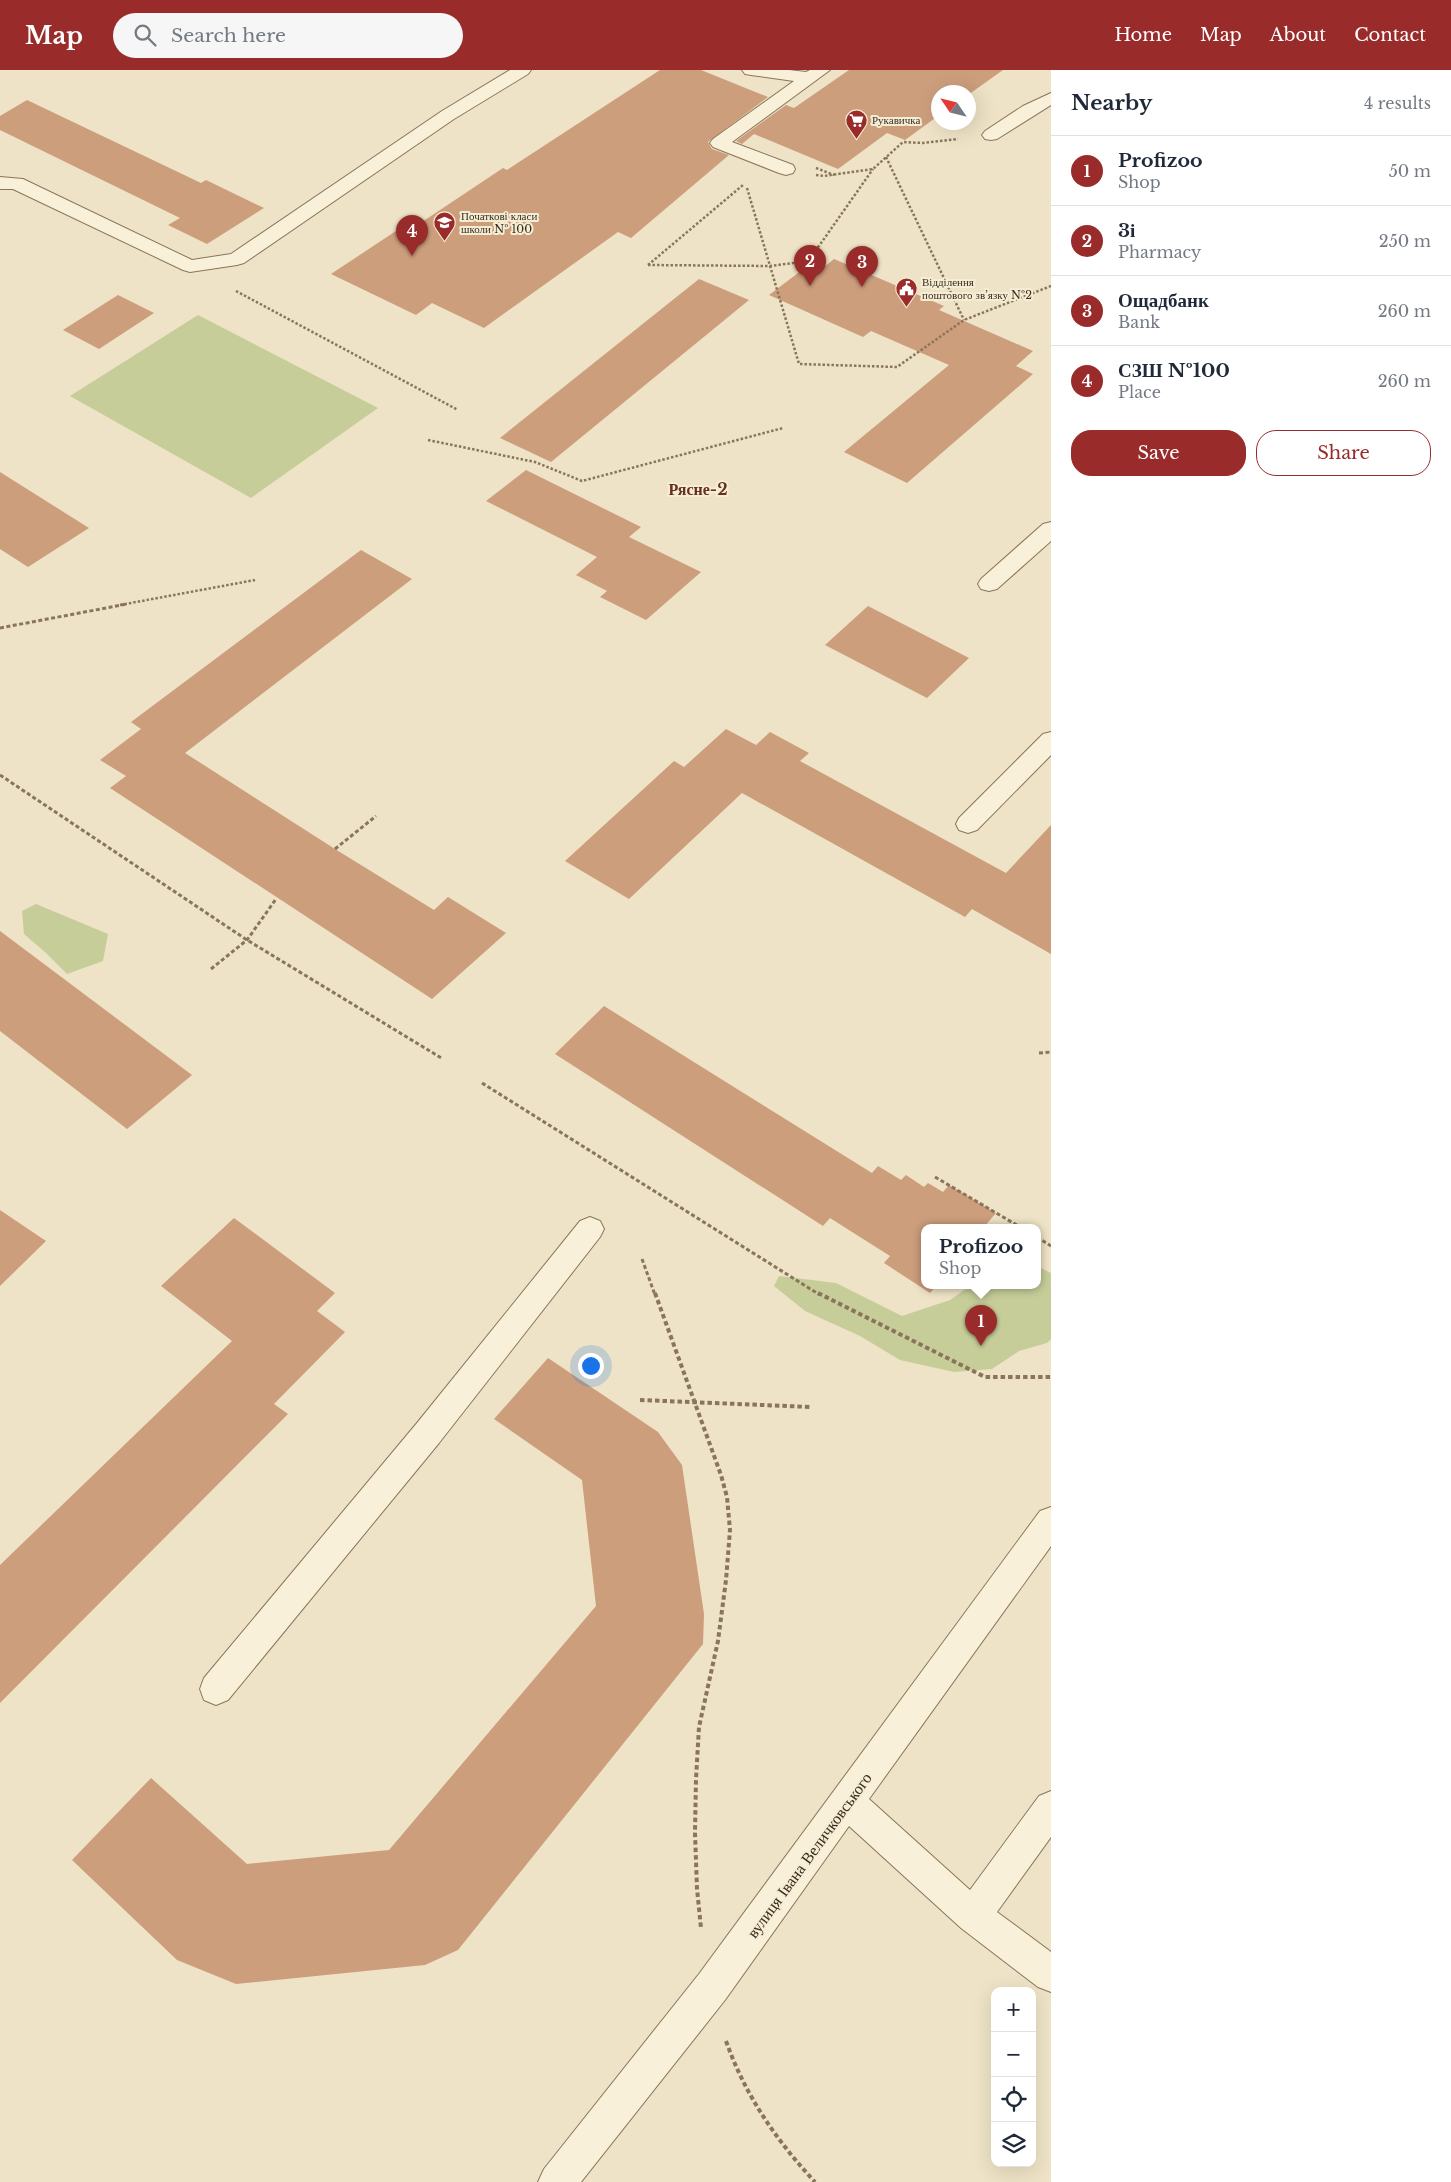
<!DOCTYPE html>
<meta charset="utf-8">
<style>
:root{--surface:#fff;--page:#f6f6f7;--text:#1f2937;--muted:#747a83;--line:#e0e1e3;--accent:#992c2b}
body{margin:0;font-family:"Libre Baskerville",serif;background:var(--page);color:var(--text)}
.controls{position:absolute;right:15px;bottom:15px;display:grid;overflow:hidden;border-radius:10px;box-shadow:0 5px 20px #0002}
.controls button{width:45px;height:45px;display:grid;place-items:center;padding:0;border:0;border-bottom:1px solid var(--line);background:var(--surface);color:var(--text);font:25px sans-serif}
.compass{position:absolute;left:931px;top:15px;width:45px;height:45px;border-radius:50%;background:var(--surface);box-shadow:0 5px 20px #0002;rotate:305deg}
.you{position:absolute;left:590px;top:1295px;width:18px;height:18px;margin:-12px;border:4px solid #fff;border-radius:50%;background:#1a73e8;box-shadow:0 0 0 8px #1a73e833}
.badge{display:grid;place-items:center;width:32px;height:32px;border-radius:50%;background:var(--accent);color:#fff;font-size:16px;font-weight:700}
.pin{position:absolute;translate:-50% -41px;filter:drop-shadow(0 1px 2px #0008)}
.pin::after{content:'';position:absolute;top:26px;width:18px;height:15px;background:inherit;clip-path:polygon(0 0,100% 0,50% 100%)}
.popup{position:absolute;left:921px;top:1154px;width:120px;height:65px;box-sizing:border-box;display:grid;place-content:center;border-radius:10px;background:var(--surface);filter:drop-shadow(0 1px 4px #0005);font-size:16px;white-space:nowrap;color:var(--muted)}
.popup b{font-size:19px;color:var(--text)}
.popup::after{content:'';position:absolute;left:50%;top:100%;margin-left:-10px;border:10px solid transparent;border-top-color:var(--surface)}
.list{margin:0;padding:0;list-style:none}
h2{display:flex;justify-content:space-between;align-items:center;height:65px;margin:0;padding:0 20px;font-size:21px}
h2 small{font-size:16px;font-weight:400;color:var(--muted)}
.list li{display:grid;grid-template-columns:32px 1fr auto;gap:15px;align-items:center;box-sizing:border-box;height:70px;padding:0 20px;border-top:1px solid var(--line)}
.list b{display:block;font-size:19px;white-space:nowrap}
.list p{margin:0;font-size:16px;white-space:nowrap;color:var(--muted)}
.list em{font-size:16px;font-style:normal;color:var(--muted)}
.actions{display:flex;gap:10px;padding:15px 20px}
.actions a{flex:1;padding:11px 0;border:1px solid var(--accent);border-radius:20px;text-align:center;font-size:18px;color:var(--accent)}
.actions .main{background:var(--accent);color:#fff}
.icon{flex:none;width:28px;height:28px;fill:none;stroke:currentColor;stroke-width:2;stroke-linecap:round;stroke-linejoin:round}
.map{position:relative;flex:none;width:1051px;height:2112px;overflow:hidden}
header{display:flex;align-items:center;gap:30px;box-sizing:border-box;height:70px;padding:0 25px;background:var(--accent);color:#fff}
header strong{font-size:24px}
nav{display:flex;gap:28px;margin-inline-start:auto;font-size:18px}
.search{width:350px;height:45px;background:var(--page);display:flex;align-items:center;gap:12px;box-sizing:border-box;padding:0 18px;border-radius:28px;color:var(--muted);font-size:19px}
main{display:flex}
aside{flex:1;background:var(--surface)}
.map>svg:first-child{display:block}
.green{fill:#c6cd99}
.building{fill:#cc9e7c}
.lines{fill:none;stroke-linecap:round;stroke-linejoin:round}
.minor-casing{stroke:#8a755b;stroke-width:2}
.path-far2{stroke:#8a755b;stroke-width:2.5;stroke-dasharray:2.5 2;stroke-linecap:butt}
.path-far1{stroke:#8a755b;stroke-width:3;stroke-dasharray:4 2.5;stroke-linecap:butt}
.path{stroke:#8a755b;stroke-width:4;stroke-dasharray:4.5 3;stroke-linecap:butt}
.minor{fill:#f9f0d9;fill-rule:evenodd}
.labels{text-anchor:middle;dominant-baseline:central;stroke-width:4;stroke-linejoin:round;paint-order:stroke}
.far-poi-label{font-size:11px;fill:#3a2c1f;stroke:#f6edd5;text-anchor:start}
.far-district-label{font-size:16px;font-weight:bold;fill:#662f1f;stroke:#f6edd5}
.near-street-label{font-size:16px;fill:#3a2c1f;stroke:#f6edd5}
</style>
<header>
<strong>Map</strong>
<div class="search"><svg class="icon" aria-label="search" viewBox="0 0 24 24"><circle cx="10" cy="10" r="6"/><path d="M15 15l6 6"/></svg>Search here</div>
<nav><a>Home</a><a>Map</a><a>About</a><a>Contact</a></nav>
</header>
<main>
<div class="map">
<svg width="1051" height="2112" viewBox="0 0 1051 2112">
<rect width="100%" height="100%" fill="#eee3c6"/>
<g class="green">
<polygon points="198,245 378,338 251,428 70,326"/>
<polygon points="36,834 108,864 103,891 67,904 46,883 24,864 22,841"/>
<polygon points="1037,1196 1051,1203 1051,1269 1047,1273 1019,1281 992,1299 954,1302 900,1290 860,1266 805,1241 774,1216 779,1206 836,1213 902,1246 950,1230 971,1215 1037,1215"/>
</g>
<g class="building">
<polygon points="660,0 701,0 768,27 708,72 712,79 729,85 631,168 618,162 484,258 432,233 416,245 331,204 402,157 410,160 503,98 507,100"/>
<polygon points="849,0 1003,0 968,25 968,22 938,22 938,46 905,70 887,63 838,99 754,64 742,74 736,71 786,35 794,38"/>
<polygon points="27,30 201,113 206,110 264,138 207,174 168,155 180,148 0,60 0,46"/>
<polygon points="834,189 944,236 939,240 1033,281 1016,296 1033,304 907,413 844,382 949,295 871,261 863,267 769,225 806,197 818,202"/>
<polygon points="699,209 749,230 551,392 500,368"/>
<polygon points="118,225 154,243 99,279 63,260"/>
<polygon points="526,400 641,457 629,467 701,502 646,550 600,527 607,521 576,505 597,487 486,431"/>
<polygon points="0,402 89,458 28,497 0,479"/>
<polygon points="361,480 412,509 185,683 335,779 434,840 448,827 506,863 432,929 110,718 126,706 100,690 141,659 131,652"/>
<polygon points="868,536 969,588 927,628 825,575"/>
<polygon points="726,659 756,675 770,662 809,683 800,691 1006,803 1051,755 1051,884 972,839 965,847 742,723 629,829 565,791 674,691 684,697"/>
<polygon points="0,861 192,1005 127,1059 0,961"/>
<polygon points="604,936 872,1103 878,1096 901,1110 906,1105 924,1117 928,1113 943,1122 949,1115 996,1143 984,1157 925,1157 925,1215 937,1215 930,1223 884,1193 890,1186 830,1148 823,1156 555,984"/>
<polygon points="0,1140 46,1171 0,1216"/>
<polygon points="234,1148 335,1223 317,1241 345,1262 274,1334 288,1344 0,1633 0,1495 232,1271 161,1216"/>
<polygon points="548,1288 658,1362 682,1395 704,1544 703,1574 458,1880 425,1895 236,1914 177,1890 72,1790 151,1708 247,1794 389,1780 596,1536 582,1410 494,1349"/>
</g>
<g class="lines">
<defs>
<g id="minor">
<polygon points="510,0 531,0 528,4 454,49 244,193 237,195 190,202 183,200 13,119 0,119 0,107 23,109 192,190 231,184 442,41"/>
<polygon points="742,0 789,0 806,2 810,0 830,0 732,72 793,95 795,99 793,103 786,105 779,103 713,77 710,73 713,69 794,11 751,5 745,4"/>
<polygon points="1051,23 1051,35 997,69 991,70 985,69 982,65 985,61 1023,36"/>
<polygon points="1051,452 1051,471 997,519 989,521 981,519 978,514 981,509 1043,454"/>
<polygon points="1051,662 1051,685 977,760 968,763 959,760 956,754 959,748 1043,664"/>
<polygon points="590,1147 600,1151 604,1159 600,1167 439,1373 228,1630 216,1635 204,1630 200,1619 204,1608 417,1353 580,1151"/>
<polygon points="1051,1437 1051,1476 869,1729 970,1820 1039,1726 1051,1721 1051,1767 997,1842 1051,1882 1051,1922 1038,1917 961,1858 849,1756 725,1930 581,2112 538,2112 544,2099 699,1904 1040,1441"/>
</g>
</defs>
<use href="#minor" class="minor-casing"/>
<g class="path-far2">
<polyline points="886,87 964,250"/>
<polyline points="816,98 834,105"/>
<polyline points="816,105 824,106 873,99 903,72 923,73 958,69"/>
<polyline points="747,118 799,294 897,297 964,250 1051,216"/>
<polyline points="648,195 743,115"/>
<polyline points="648,195 770,196 801,192 819,176 873,99"/>
<polyline points="236,221 458,340"/>
<polyline points="428,370 535,392 582,411 783,358"/>
<polyline points="120,535 255,510"/>
</g>
<g class="path-far1">
<polyline points="0,558 127,534"/>
<polyline points="0,705 247,870 443,989"/>
<polyline points="335,779 376,746"/>
<polyline points="211,899 247,870 276,829"/>
<polyline points="1039,983 1051,982"/>
<polyline points="482,1013 820,1225"/>
<polyline points="935,1107 1020,1157"/>
<polyline points="1037,1167 1051,1176"/>
<polyline points="642,1189 655,1225"/>
</g>
<g class="path">
<polyline points="655,1223 721,1405 727,1427 730,1460 726,1510 718,1571 699,1657 696,1709 695,1763 697,1819 701,1858"/>
<polyline points="818,1223 985,1307 1051,1307"/>
<polyline points="640,1330 811,1337"/>
<path d="M726 1971C745 2025 776 2070 815 2112"/>
</g>
<use href="#minor" class="minor"/>
</g>
<defs>
<symbol id="supermarket-pin" viewBox="-11 -11 22 30"><path d="M0 17L-7.5 6A9.5 9.5 0 1 1 7.5 6Z" fill="#992c2b" stroke="#f6edd5"/><path d="M-6-5.5h2.5l.6 2H6L4.5 2H-2.5L-4.4-4H-6ZM-1.5 3.2a1.3 1.3 0 1 0 .1 0ZM3 3.2a1.3 1.3 0 1 0 .1 0Z" fill="#fff"/></symbol>
<symbol id="school-pin" viewBox="-11 -11 22 30"><path d="M0 17L-7.5 6A9.5 9.5 0 1 1 7.5 6Z" fill="#992c2b" stroke="#f6edd5"/><path d="M0-5L7-2L0 1L-7-2ZM-4 1L0 2.5L4 1V4Q0 6-4 4Z" fill="#fff"/></symbol>
<symbol id="civic-pin" viewBox="-11 -11 22 30"><path d="M0 17L-7.5 6A9.5 9.5 0 1 1 7.5 6Z" fill="#992c2b" stroke="#f6edd5"/><path d="M-.6-6.5H3V-4.5H.6V-3L4-1V1h2V6H-6V1h2V-1L-.6-3ZM-1.2 2.5V6h2.4V2.5Z" fill="#fff"/></symbol>
</defs>
<g fill-rule="evenodd">
<use href="#supermarket-pin" x="844" y="38" width="25" height="34"/>
<use href="#school-pin" x="432" y="140" width="25" height="34"/>
<use href="#civic-pin" x="894" y="206" width="25" height="34"/>
</g>
<g class="labels">
<g class="far-poi-label">
<text x="872" y="50">Рукавичка</text>
<text x="461" y="146">Початкові класи<tspan x="461" dy="13">школи № 100</tspan></text>
<text x="922" y="212">Відділення<tspan x="922" dy="13">поштового зв’язку №2</tspan></text>
</g>
<g class="far-district-label">
<text x="698" y="419">Рясне-2</text>
</g>
<g class="near-street-label">
<text transform="translate(809 1785) rotate(-54)">вулиця Івана Величковського</text>
</g>
</g>
</svg>
<div class="controls">
<button>+</button>
<button>−</button>
<button><svg class="icon" aria-label="locate" viewBox="0 0 24 24"><circle cx="12" cy="12" r="6"/><path d="M12 2v4M12 18v4M2 12h4M18 12h4"/></svg></button>
<button><svg class="icon" aria-label="layers" viewBox="0 0 24 24"><path d="M12 4l9 5-9 5-9-5zM3 14l9 5 9-5"/></svg></button>
</div>
<svg class="compass" viewBox="-18 -18 36 36"><path d="M0-13l5 13h-10z" fill="#e53935"/><path d="M0 13l5-13h-10z" fill="#747a83"/></svg>
<div class="you"></div>
<div class="pin badge" style="left:981px;top:1276px">1</div>
<div class="popup"><b>Profizoo</b>Shop</div>
<div class="pin badge" style="left:810px;top:216px">2</div>
<div class="pin badge" style="left:862px;top:217px">3</div>
<div class="pin badge" style="left:412px;top:186px">4</div>
</div>
<aside>
<h2>Nearby<small>4 results</small></h2>
<ul class="list">
<li><span class="badge">1</span><div><b>Profizoo</b><p>Shop</p></div><em>50 m</em></li>
<li><span class="badge">2</span><div><b>3і</b><p>Pharmacy</p></div><em>250 m</em></li>
<li><span class="badge">3</span><div><b>Ощадбанк</b><p>Bank</p></div><em>260 m</em></li>
<li><span class="badge">4</span><div><b>СЗШ №100</b><p>Place</p></div><em>260 m</em></li>
</ul>
<div class="actions"><a class="main">Save</a><a>Share</a></div>
</aside>
</main>
